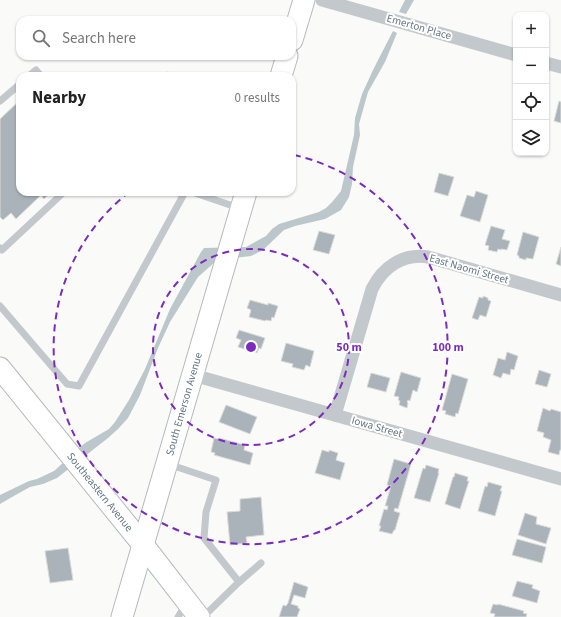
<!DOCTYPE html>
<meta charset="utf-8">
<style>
:root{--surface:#fff;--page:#f2f2f2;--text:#222;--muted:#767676;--line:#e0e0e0}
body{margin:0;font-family:"Source Sans 3",sans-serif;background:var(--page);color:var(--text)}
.controls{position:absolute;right:12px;top:12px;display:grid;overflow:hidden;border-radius:8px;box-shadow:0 1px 3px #0004}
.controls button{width:36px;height:36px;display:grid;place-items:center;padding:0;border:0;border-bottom:1px solid var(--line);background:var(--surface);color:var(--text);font:20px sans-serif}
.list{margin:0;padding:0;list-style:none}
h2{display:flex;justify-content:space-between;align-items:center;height:52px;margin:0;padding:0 16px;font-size:17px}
h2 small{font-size:13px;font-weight:400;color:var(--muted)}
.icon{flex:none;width:22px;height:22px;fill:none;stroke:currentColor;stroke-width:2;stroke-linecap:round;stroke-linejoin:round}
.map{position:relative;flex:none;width:561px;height:617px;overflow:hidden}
.search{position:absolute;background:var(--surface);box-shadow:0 1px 3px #0004;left:16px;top:16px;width:280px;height:44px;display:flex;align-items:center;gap:10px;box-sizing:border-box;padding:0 14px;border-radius:12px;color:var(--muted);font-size:15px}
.panel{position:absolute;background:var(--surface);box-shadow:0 1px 3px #0004;left:16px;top:72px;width:280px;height:124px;border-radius:12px}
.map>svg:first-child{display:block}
.water{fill:#bbc7cb}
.building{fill:#aab3b9;stroke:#dcdcda}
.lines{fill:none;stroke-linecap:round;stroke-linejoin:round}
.primary-casing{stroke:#b5babe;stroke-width:23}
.service{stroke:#c3c8cc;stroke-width:7}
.minor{stroke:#c3c8cc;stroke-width:13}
.primary{stroke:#fff;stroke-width:21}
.ring{fill:none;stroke:#7b2cbf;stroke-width:2;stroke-dasharray:7 5}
.labels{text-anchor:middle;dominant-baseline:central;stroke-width:4;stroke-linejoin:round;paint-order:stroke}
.street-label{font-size:11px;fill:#657683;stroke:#fff}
.centre{fill:#7b2cbf;stroke:#fff;stroke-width:2}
.ring-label{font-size:12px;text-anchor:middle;font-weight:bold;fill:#7b2cbf;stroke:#fff;stroke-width:4;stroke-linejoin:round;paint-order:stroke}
</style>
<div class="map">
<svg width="561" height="617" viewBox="0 0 561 617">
<rect width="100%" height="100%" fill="#fafaf8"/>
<g class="water">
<polygon points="405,0 414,0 406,14 399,12"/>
<polygon points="393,31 397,33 385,62 368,92 359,124 360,135 353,167 352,184 349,197 341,210 325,219 295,226 284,230 263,250 251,256 217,260 206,270 198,277 170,322 158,348 140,395 128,418 118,429 108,438 57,478 43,484 30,487 12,497 0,504 0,495 29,481 37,479 54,471 85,443 109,429 115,422 129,400 145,369 170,309 201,252 204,248 246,247 266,236 272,229 279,224 319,212 326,208 333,201 341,191 354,135 355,118 362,94 374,68"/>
</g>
<g class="building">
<polygon points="167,72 183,76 166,76"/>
<polygon points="20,100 20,192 51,192 44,199 41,195 16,219 11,213 3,220 0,217 0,119"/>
<polygon points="559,101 561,102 561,123 554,121"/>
<polygon points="439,173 454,177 448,196 434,192"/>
<polygon points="476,191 488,195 480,222 460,216 467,195 474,197"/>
<polygon points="491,226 505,230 502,239 510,241 507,250 501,249 501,250 498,249 497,252 488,250 489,246 485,245"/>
<polygon points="319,231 335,235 329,254 313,250"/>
<polygon points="523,232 539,237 533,259 526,258 526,260 519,258 519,256 517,255"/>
<polygon points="561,247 561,266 556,264"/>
<polygon points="483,296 488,298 488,300 491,301 486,317 480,315 478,320 472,318 479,297 483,298"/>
<polygon points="250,300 268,305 268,303 278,306 274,318 272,317 271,321 266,320 265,321 249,317 251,310 247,308"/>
<polygon points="239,330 265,338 261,349 259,348 257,353 238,347 241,340 236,338"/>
<polygon points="286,343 314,351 310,367 306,365 304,370 292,367 293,364 281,361"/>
<polygon points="507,352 518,356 514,370 511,369 510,375 503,373 501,378 493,375 498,358 505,360"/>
<polygon points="539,370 551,374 547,387 535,384"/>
<polygon points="401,372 421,378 417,392 413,390 410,401 408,400 407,402 408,403 407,408 399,405 400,401 398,400 399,397 394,396"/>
<polygon points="371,373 390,378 386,392 367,387"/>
<polygon points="452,374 468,379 458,414 456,413 455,417 445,414 446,411 442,410"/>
<polygon points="226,405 257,417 250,434 219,422"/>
<polygon points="543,408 550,411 551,409 561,412 561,450 560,450 559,455 548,452 551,440 543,437 544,433 537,431"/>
<polygon points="214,438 219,439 219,438 245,445 244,450 253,453 250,465 214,455 215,453 211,452"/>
<polygon points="322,450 329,452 329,450 338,453 336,460 345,463 340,480 315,473"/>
<polygon points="394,459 411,464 398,509 395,508 394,511 400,513 395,530 394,530 392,534 379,531 381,526 379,526 384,509 387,510 388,506 385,506 391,486 387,485"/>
<polygon points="426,465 439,469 438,473 439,473 430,502 414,498 423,468 425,469"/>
<polygon points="455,473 468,477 467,481 469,481 460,509 445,504 453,477 454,477"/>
<polygon points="488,482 502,486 500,491 502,491 495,516 478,511 485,486 487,487"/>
<polygon points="261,497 264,535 246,537 247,543 230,545 227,512 240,511 240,499"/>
<polygon points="525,513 537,517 536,524 551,528 546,544 518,535"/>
<polygon points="517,539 546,547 542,563 512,555"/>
<polygon points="68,548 73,580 50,583 45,551"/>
<polygon points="517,581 533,585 532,588 540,591 537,603 512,596"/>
<polygon points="294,582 308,587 305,598 294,595 291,604 298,606 298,608 300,609 297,617 279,617 283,605 286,606 288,603"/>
<polygon points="493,604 498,605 498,604 524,611 523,613 527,614 526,617 494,617 495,614 490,613"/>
</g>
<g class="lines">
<defs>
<g id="primary">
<polyline points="292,40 304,0"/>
<polyline points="281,76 287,56"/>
<polyline points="0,368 144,546 199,617"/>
<polyline points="122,617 220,281 246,192"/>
</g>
</defs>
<use href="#primary" class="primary-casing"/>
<g class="service">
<polyline points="29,76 36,70 41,76"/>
<polyline points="0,101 20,84"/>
<polyline points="192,192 239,208"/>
<polyline points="0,248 2,250 64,192"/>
<polyline points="0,306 67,384 79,386 185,192"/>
<polyline points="168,464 216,480 206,512 204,538 239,582"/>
<polyline points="178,617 186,604"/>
<polyline points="203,617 239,582 261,563"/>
</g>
<g class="minor">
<polyline points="322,0 516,55"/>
<polyline points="546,63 561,67"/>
<polyline points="193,375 561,479"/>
<path d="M335 415 372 289C383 267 403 253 428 257L561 295"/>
</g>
<use href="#primary" class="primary"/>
</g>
<g class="ring">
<circle cx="251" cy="347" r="98"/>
<path d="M294 155A197 197 0 1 1 128 193"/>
</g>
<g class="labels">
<g class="street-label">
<text transform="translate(419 27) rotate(16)">Emerton Place</text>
<text transform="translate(469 269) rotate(16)">East Naomi Street</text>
<text transform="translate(184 404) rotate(-74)">South Emerson Avenue</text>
<text transform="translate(377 427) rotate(16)">Iowa Street</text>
<text transform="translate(100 492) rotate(51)">Southeastern Avenue</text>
</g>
</g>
<circle cx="251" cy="347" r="6" class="centre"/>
<g class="ring-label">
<text x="349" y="351">50 m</text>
<text x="448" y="351">100 m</text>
</g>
</svg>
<div class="controls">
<button>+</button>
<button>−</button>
<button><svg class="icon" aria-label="locate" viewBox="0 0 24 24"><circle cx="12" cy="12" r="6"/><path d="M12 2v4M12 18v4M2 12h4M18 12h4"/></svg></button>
<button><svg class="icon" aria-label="layers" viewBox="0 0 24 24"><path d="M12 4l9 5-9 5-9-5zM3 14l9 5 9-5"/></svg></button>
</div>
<div class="search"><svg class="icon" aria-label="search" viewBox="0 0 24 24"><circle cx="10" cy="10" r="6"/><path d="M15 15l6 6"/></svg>Search here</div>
<section class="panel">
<h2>Nearby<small>0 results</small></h2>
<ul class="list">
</ul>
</section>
</div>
